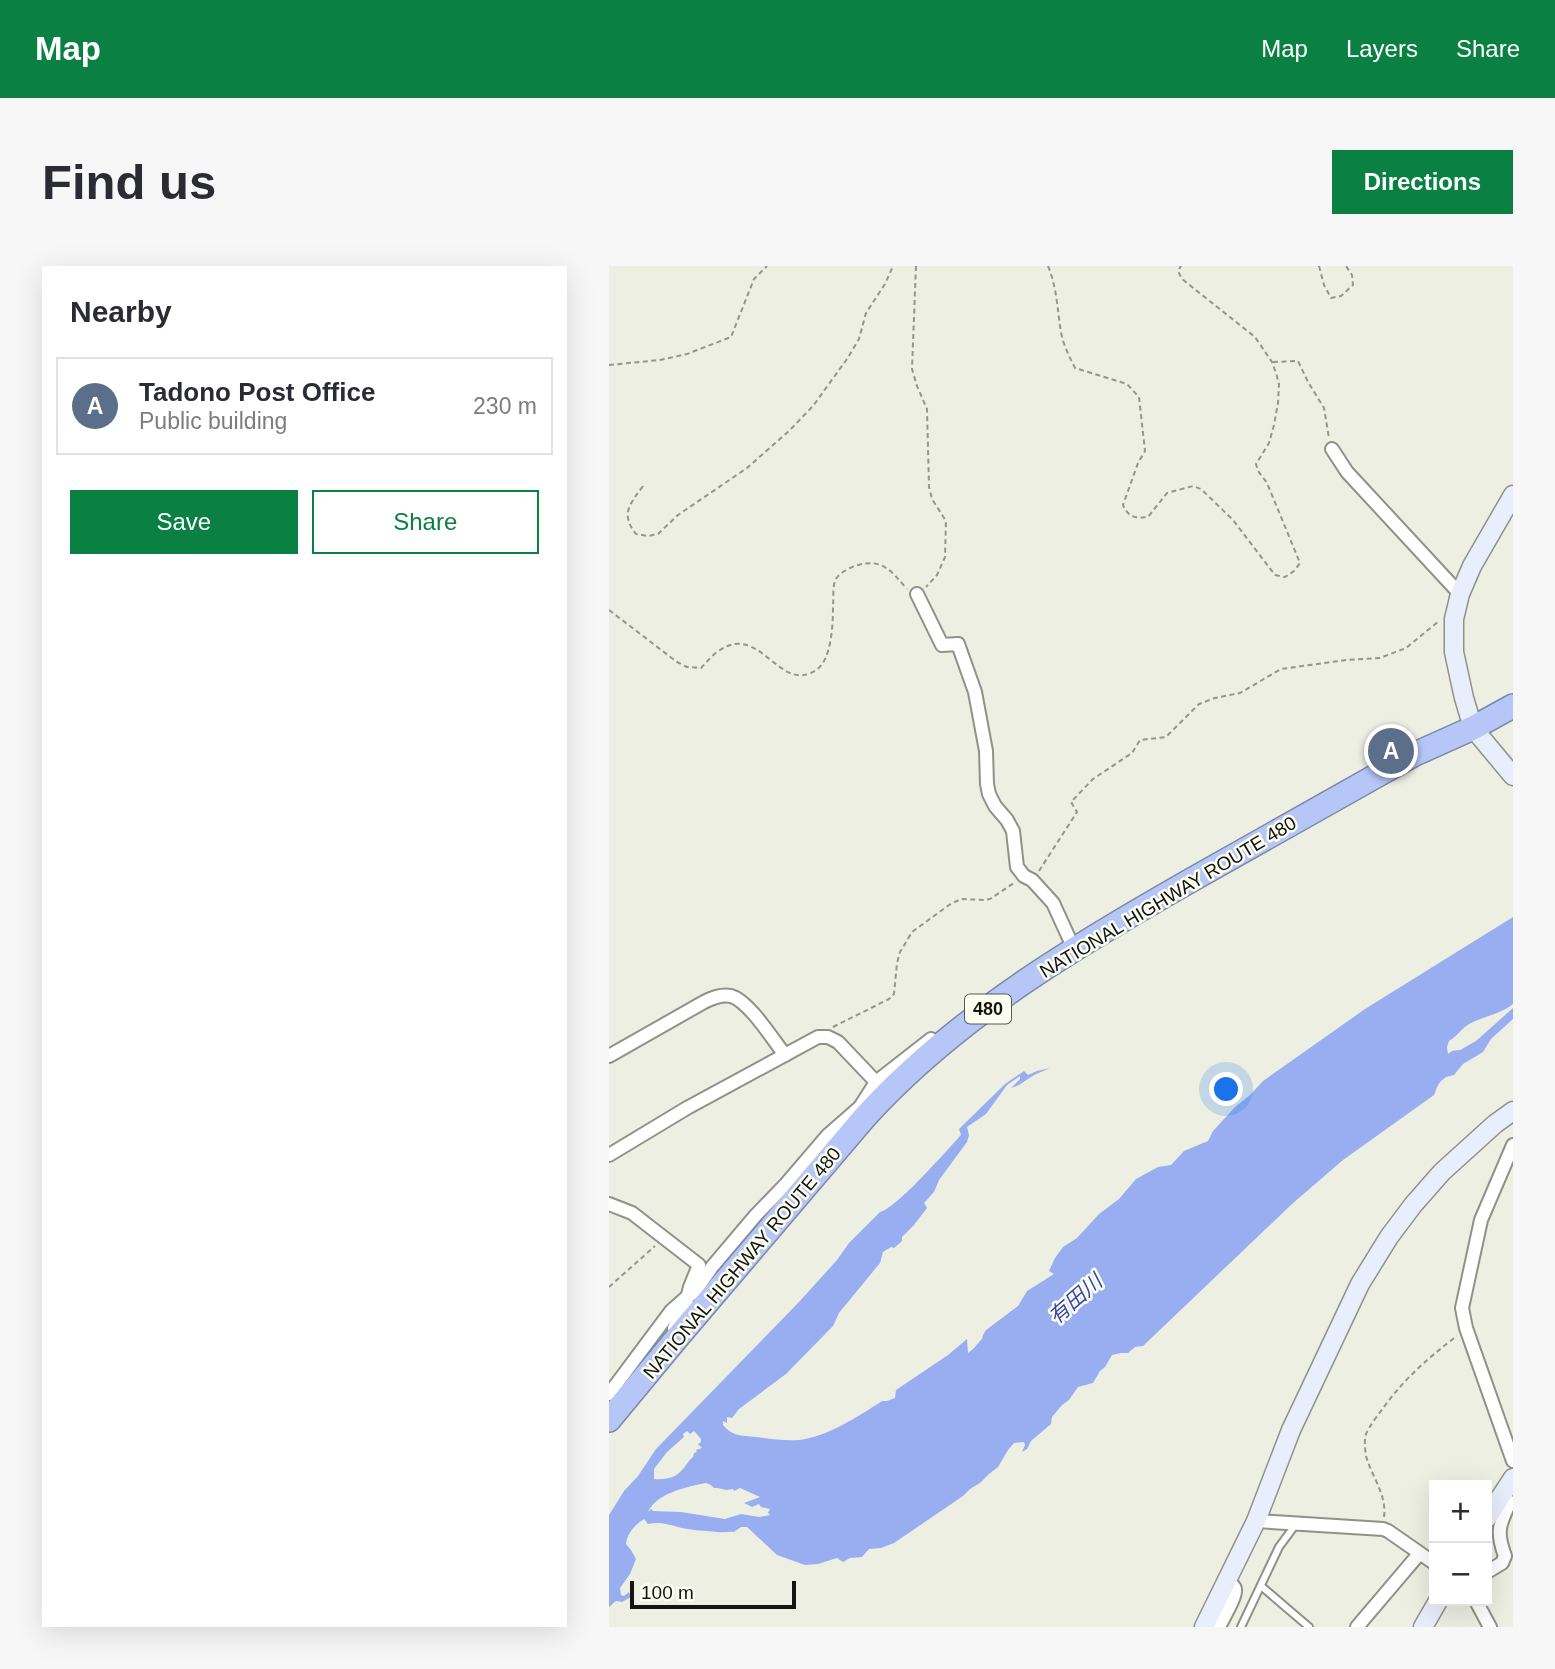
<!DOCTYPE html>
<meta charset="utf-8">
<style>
:root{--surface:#fff;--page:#f7f7f7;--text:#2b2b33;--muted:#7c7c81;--line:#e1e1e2;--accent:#0b8043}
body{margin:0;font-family:Helvetica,"Noto Sans JP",sans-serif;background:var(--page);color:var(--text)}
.controls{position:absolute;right:21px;bottom:21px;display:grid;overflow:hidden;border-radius:0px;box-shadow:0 7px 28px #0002}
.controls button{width:63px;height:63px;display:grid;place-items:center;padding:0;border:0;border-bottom:2px solid var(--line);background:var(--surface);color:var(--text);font:35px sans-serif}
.scale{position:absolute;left:21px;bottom:18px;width:166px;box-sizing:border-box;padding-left:7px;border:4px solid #141511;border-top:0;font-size:19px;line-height:24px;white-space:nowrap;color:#141511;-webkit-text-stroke:5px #fbfdf1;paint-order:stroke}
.you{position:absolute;left:618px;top:824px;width:24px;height:24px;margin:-18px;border:5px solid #fff;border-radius:50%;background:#1a73e8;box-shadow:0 0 0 10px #1a73e833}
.badge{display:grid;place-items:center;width:46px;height:46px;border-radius:50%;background:var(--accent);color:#fff;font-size:23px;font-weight:700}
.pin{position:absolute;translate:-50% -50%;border:4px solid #fff;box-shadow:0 2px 7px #0006}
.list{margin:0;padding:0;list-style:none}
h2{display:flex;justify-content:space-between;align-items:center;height:91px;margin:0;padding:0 28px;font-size:30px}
h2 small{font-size:23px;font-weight:400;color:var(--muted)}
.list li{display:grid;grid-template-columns:46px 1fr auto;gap:21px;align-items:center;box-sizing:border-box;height:98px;margin:0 14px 14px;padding:0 14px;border:2px solid var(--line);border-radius:0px}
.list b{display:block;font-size:26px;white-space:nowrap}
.list p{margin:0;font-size:23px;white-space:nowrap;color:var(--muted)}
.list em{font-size:23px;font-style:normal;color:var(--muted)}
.actions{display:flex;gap:14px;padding:21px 28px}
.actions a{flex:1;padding:16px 0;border:2px solid var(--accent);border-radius:0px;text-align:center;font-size:24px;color:var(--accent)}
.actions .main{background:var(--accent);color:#fff}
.map{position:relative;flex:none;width:904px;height:1361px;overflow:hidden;border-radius:0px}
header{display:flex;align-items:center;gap:42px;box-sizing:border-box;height:98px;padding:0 35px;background:var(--accent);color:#fff}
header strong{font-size:33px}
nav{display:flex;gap:38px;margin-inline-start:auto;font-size:24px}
.intro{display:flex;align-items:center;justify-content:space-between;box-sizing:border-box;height:168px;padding:0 42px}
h1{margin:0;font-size:49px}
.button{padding:18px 32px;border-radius:0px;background:var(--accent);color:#fff;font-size:24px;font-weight:700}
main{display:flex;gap:42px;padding:0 42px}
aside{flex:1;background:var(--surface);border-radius:0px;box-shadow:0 7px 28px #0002}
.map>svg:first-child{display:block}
.water{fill:#99aef0;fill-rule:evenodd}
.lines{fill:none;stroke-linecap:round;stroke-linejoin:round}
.lane-casing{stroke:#909287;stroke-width:10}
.street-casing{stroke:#909287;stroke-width:16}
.secondary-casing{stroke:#909287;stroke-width:21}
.highway-casing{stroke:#7d88a6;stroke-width:26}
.path{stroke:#94968d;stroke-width:2;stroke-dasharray:5 3.5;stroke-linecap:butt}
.lane{stroke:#fff;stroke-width:6}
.street{stroke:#fff;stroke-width:12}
.secondary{stroke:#e9eefd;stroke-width:18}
.highway{stroke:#b6c6f7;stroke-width:23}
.labels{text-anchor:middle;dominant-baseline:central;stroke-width:5;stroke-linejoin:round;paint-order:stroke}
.shield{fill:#fbfdf1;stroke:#595b54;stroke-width:2}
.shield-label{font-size:18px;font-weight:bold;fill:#141511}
.street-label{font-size:19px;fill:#141511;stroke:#fbfdf1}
.water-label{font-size:21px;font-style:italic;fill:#3649a8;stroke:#fbfdf1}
</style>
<header>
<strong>Map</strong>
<nav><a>Map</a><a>Layers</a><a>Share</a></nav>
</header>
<div class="intro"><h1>Find us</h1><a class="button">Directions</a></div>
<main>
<aside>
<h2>Nearby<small></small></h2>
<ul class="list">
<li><span class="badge" style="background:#5c6f8a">A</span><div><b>Tadono Post Office</b><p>Public building</p></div><em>230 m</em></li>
</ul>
<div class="actions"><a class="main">Save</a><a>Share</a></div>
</aside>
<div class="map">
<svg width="904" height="1361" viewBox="0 0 904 1361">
<rect width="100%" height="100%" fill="#edefe3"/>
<path class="water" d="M904 651V738C892 748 876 750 862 757 852 762 849 770 840 775L838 781 839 788 843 785 851 784 867 775 904 742V753L882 773 874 786 854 798 845 809 837 811 832 815 829 819 825 829 734 894 683 938 534 1080 526 1081 519 1087H512L503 1089 496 1101 491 1105 484 1117 469 1121 460 1134 453 1139 443 1151 442 1158 422 1175 418 1183 413 1186 416 1179 415 1176 405 1177 399 1184 389 1201 380 1208 371 1217 361 1223 354 1230 285 1277 272 1282 260 1283 253 1291 241 1292 234 1296 228 1292 209 1298 196 1299 168 1289 138 1261H132L125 1266C119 1265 114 1267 108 1266 98 1265 82 1264 73 1262 60 1259 53 1255 39 1258L35 1253C26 1259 18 1267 17 1278L22 1284 27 1293 21 1308 11 1322 12 1329 15 1330 20 1326 22 1331 13 1336 7 1335 0 1341V1249L15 1225 29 1210 47 1183 190 1036 228 994 240 977 271 946C288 942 337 885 352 869L350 863 396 818 415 805 419 809 428 805 441 802 425 809 410 819 402 822 411 813V810L398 819 377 848 358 861 360 869 358 876 330 914 325 926 315 937 318 942 305 959 293 971V975L285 982 282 981 274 986 271 997 230 1047 224 1060 177 1108 130 1143 123 1152 118 1151V1157L114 1155V1159C125 1171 131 1169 147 1171 161 1173 176 1175 190 1174 218 1171 250 1150 273 1135H278L286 1132 287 1124 339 1089 358 1073 359 1087C365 1083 368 1078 373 1073L374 1069 377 1064 409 1040 418 1025 445 1008 440 1005 446 992 454 981 468 972 490 948 510 933 527 913 549 901 562 899 575 885 599 875 604 865 626 841 641 829 654 815 756 743ZM78 1165 81 1168 85 1165 92 1173V1176L89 1178 93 1182 87 1184 88 1186 85 1187 84 1191C78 1196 78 1199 73 1204 67 1212 55 1214 45 1213V1203L58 1186 75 1171 74 1168ZM97 1217 102 1219 105 1222H109L117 1224 124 1223 125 1225 131 1222 151 1231 135 1237 143 1241 150 1238 152 1241 161 1243 159 1247 161 1249 150 1251 132 1248 116 1253 72 1246 44 1245 42 1243 39 1246C48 1227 77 1221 97 1217Z"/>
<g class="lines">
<defs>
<g id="lane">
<polyline points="652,1320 700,1361"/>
<polyline points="632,1361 670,1281 687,1258"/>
</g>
<g id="street">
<polyline points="723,183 738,206 851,328"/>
<polyline points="308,328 333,379 349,378 366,426 377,485 378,518 380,528 386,540 398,554 404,565 408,601 415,610 423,614 444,637 465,683"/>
<path d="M0 790 95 736C103 732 112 728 122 730 140 735 164 774 176 789"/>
<polyline points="267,816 322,773"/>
<polyline points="904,879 872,954 853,1042 857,1062 904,1195"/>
<polyline points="0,889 78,842 209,771 219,771 229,776 267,816 251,841 254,849"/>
<polyline points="0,938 23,947 90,999 81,1021 77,1037 65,1062 67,1068"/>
<polyline points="0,1128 62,1045 79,1030 85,1027 103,1001 147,949 177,918 219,869 251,841"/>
<polyline points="647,1255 774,1263 779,1265 825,1297"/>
<path d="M878 1306 893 1297 896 1290C887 1266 890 1259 901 1236L890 1233"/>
<polyline points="867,1335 881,1361"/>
<path d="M610 1361C613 1354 628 1330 626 1323 625 1319 621 1317 618 1315"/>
<polyline points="748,1361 810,1288"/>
</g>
<g id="secondary">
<polyline points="904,229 863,300 851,328 845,353 845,386 855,432 864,462 904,510"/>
<polyline points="878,1252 904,1212"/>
<polyline points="595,1361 647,1255 682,1164 751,1018 780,971 804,939 833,906 886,858 904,845"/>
<polyline points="814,1361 829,1335"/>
</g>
<path id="highway" d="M0 1154 68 1072 255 852C348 749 473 676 593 608 664 568 735 528 806 488L864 462 904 440"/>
</defs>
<use href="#lane" class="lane-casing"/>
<use href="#street" class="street-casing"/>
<use href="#secondary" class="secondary-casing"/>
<use href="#highway" class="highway-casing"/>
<g class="path">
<polyline points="307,0 303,103 308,120 318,143 320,221 323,233 337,255 336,291 328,309 317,321"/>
<path d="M439 0C449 24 448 47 453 71 456 82 461 92 466 102L518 118 530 131 536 185 529 197 514 239C520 252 525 252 539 251L558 227 584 220 592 223 624 254 666 309 676 311 685 305 691 297 658 217 649 205 647 198 660 177 665 159 669 137 670 118 667 107 663 96 646 71 573 13 569 5 572 0"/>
<polyline points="710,0 715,19 722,32 732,30 744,19 743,9 737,0"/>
<polyline points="664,96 689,95 699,116 715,142 720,172"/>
<polyline points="0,99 51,94 78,88 122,71 145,13 158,0"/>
<path d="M34 220C21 238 11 248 27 268L39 270 49 268 69 249 138 202 180 165 204 140 238 93 250 73 257 47 276 18 284 0"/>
<path d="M0 344 68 396 78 401 92 402C98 396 104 388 111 384 152 357 171 429 207 404 223 394 224 357 224 339 225 331 223 320 227 313 231 306 242 301 249 299 274 292 283 306 298 323"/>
<polyline points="430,605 468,546 462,536 484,513 523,487 531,474 557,471 590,438 606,432 631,427 672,403 737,394 771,392 797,382 830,355"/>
<polyline points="224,761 280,733 285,728 288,697 291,686 303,666 340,639 352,633 375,634 381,633 405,617"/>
<polyline points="0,1021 46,980"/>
<path d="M775 1251C778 1229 763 1211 757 1190 756 1183 755 1175 757 1168 761 1159 769 1149 775 1141 795 1113 820 1091 848 1070"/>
</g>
<use href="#lane" class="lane"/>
<use href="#street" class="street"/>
<use href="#secondary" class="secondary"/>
<use href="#highway" class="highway"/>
</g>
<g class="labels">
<rect class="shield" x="356" y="728.5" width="46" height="29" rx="5"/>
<g class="shield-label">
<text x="379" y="743">480</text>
</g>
<g class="street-label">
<text transform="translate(559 631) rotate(-31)">NATIONAL HIGHWAY ROUTE 480</text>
<text transform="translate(133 997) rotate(-50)">NATIONAL HIGHWAY ROUTE 480</text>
</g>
<g class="water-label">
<text transform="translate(466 1033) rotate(-41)">有田川</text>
</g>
</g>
</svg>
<div class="controls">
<button>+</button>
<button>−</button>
</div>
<div class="scale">100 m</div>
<div class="you"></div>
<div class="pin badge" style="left:782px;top:485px;background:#5c6f8a">A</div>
</div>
</main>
